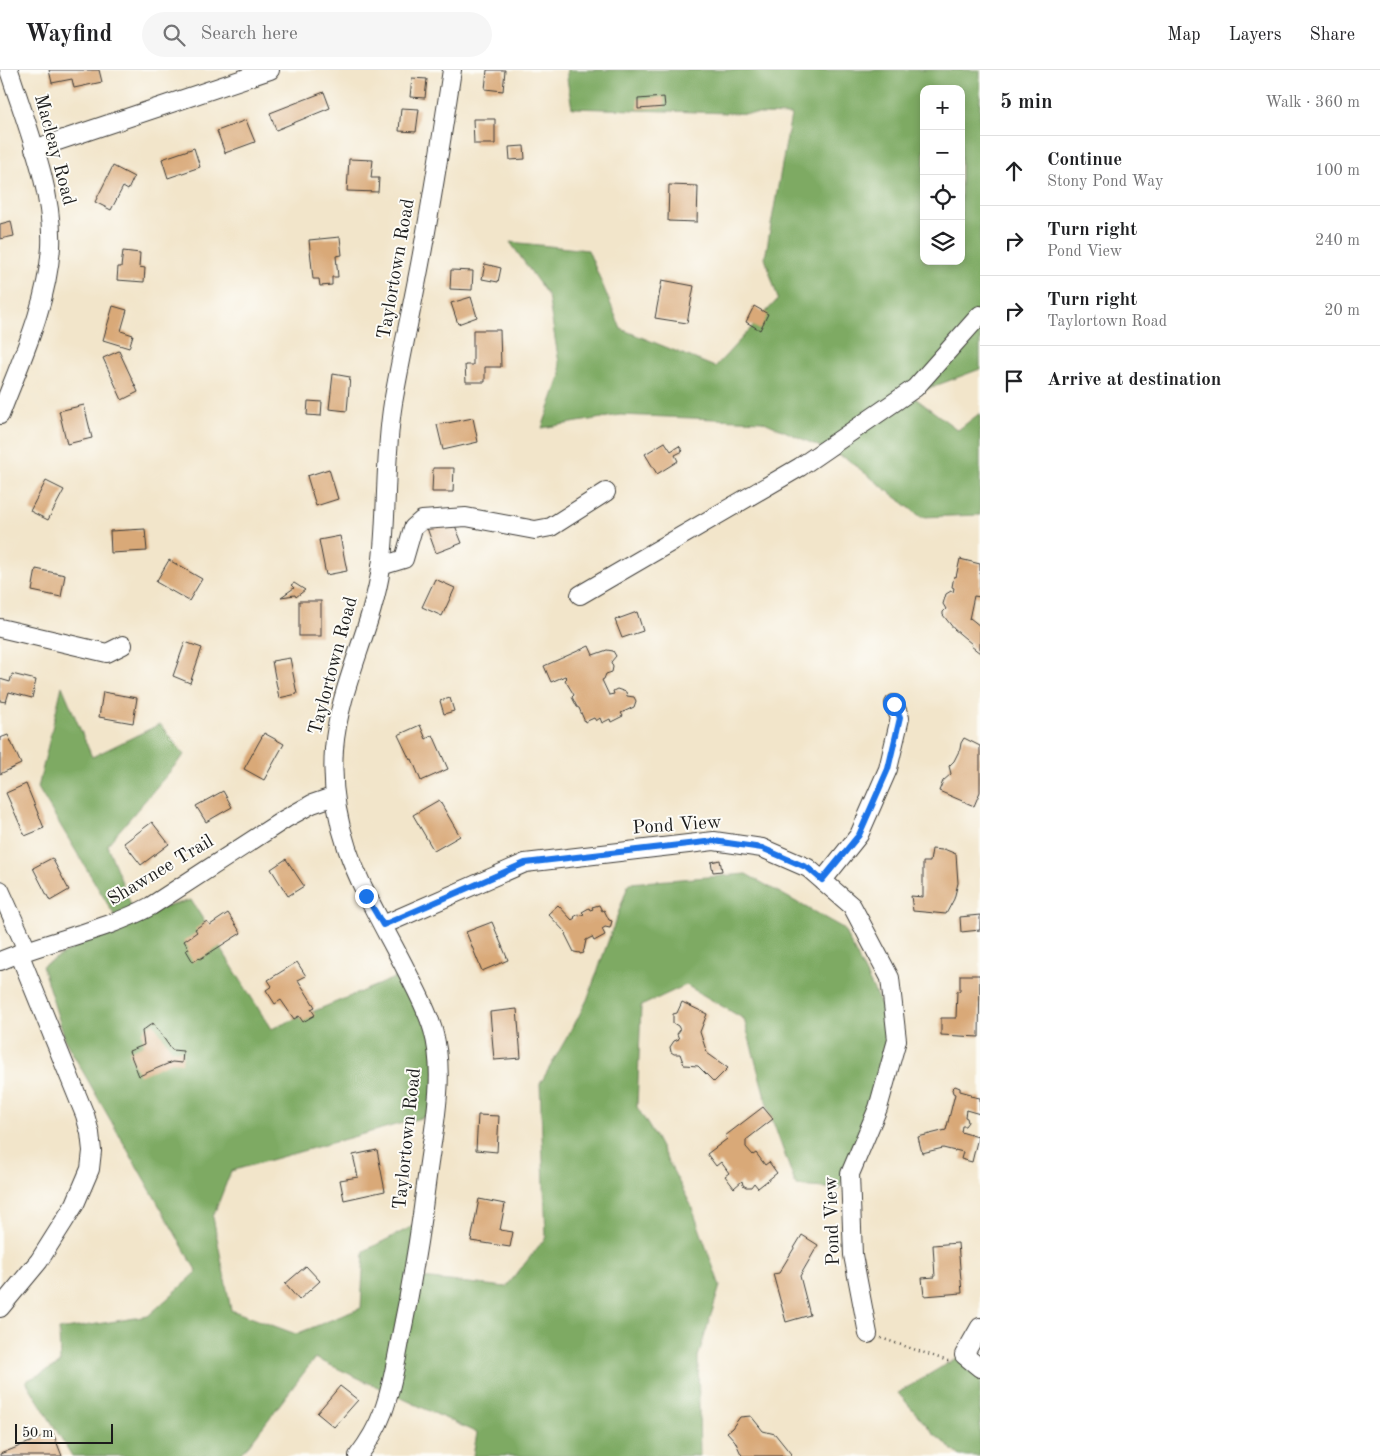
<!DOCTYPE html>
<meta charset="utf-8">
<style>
:root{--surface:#fff;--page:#f6f6f6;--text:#202124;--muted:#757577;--line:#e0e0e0}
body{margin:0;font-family:"Old Standard TT",serif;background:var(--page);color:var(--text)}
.controls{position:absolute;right:15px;top:15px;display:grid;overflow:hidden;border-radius:10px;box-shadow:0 2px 8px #0003}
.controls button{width:45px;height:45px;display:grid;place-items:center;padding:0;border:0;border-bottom:1px solid var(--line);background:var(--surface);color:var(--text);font:25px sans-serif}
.scale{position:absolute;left:15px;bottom:12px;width:98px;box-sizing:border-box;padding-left:5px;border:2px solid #1c1c1c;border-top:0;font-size:14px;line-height:18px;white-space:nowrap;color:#1c1c1c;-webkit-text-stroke:4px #fdfcf7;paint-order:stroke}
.stop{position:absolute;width:15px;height:15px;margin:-11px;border:4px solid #1a73e8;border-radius:50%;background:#fff}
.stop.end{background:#1a73e8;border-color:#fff;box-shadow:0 1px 5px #0008}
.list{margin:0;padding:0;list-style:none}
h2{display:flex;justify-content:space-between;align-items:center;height:65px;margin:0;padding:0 20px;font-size:21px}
h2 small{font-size:16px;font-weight:400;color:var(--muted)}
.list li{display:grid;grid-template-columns:32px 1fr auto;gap:15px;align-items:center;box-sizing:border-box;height:70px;padding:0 20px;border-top:1px solid var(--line)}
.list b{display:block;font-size:19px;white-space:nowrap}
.list p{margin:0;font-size:16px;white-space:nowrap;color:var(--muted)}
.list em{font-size:16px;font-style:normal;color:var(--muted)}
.icon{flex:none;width:28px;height:28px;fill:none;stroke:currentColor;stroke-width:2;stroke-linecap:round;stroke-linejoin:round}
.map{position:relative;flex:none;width:980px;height:1386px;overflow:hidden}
header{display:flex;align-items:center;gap:30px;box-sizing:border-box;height:70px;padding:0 25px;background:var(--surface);border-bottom:1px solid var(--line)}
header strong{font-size:24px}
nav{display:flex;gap:28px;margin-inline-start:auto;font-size:18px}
.search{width:350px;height:45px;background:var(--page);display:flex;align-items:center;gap:12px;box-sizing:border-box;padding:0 18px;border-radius:28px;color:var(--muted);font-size:19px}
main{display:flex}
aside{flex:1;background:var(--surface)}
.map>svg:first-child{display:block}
.forest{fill:#7eaa63;stroke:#4d6340;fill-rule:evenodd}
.building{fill:#d9a978}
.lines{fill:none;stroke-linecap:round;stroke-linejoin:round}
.minor-casing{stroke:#3c3a36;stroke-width:20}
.path{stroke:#3c3a36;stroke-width:2.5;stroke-dasharray:1 4;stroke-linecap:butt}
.minor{stroke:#fff;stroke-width:18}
.route{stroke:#1a73e8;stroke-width:6}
.labels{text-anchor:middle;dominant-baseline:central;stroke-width:4;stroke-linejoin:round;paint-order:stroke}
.street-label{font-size:19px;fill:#1c1c1c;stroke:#fdfcf7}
</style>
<header>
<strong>Wayfind</strong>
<div class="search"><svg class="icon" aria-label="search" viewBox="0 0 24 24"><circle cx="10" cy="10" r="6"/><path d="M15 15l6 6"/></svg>Search here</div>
<nav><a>Map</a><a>Layers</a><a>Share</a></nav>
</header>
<main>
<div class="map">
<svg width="980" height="1386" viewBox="0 0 980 1386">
<rect width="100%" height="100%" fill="#fdfcf7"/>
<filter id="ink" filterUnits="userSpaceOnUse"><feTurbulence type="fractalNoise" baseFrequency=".02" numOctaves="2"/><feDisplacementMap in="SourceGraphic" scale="10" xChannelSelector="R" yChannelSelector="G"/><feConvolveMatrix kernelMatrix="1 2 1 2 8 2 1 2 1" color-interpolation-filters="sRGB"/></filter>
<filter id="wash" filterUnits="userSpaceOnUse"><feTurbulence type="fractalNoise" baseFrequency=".0096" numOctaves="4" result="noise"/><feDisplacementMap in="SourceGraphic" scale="20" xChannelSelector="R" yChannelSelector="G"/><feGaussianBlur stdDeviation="1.12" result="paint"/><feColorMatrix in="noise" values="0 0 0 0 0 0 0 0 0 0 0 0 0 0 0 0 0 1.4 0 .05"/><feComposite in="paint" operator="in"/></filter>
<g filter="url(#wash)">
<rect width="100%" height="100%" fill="#f2e5ca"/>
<g class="forest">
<path d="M567 0H980V299L911 325 958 360 980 343V445L921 447 847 389 762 351 620 345 542 358 561 305 548 226 510 172 588 180 621 259 715 297 778 229 765 188 791 45 572 38 567 9ZM924 19H961V191H924Z"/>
<polygon points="62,616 92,687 160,654 184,685 107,775 135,845 191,830 271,959 399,906 434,969 435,1044 231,1101 213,1147 231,1240 296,1264 361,1238 364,1181 419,1153 412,1207 506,1217 546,1167 540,1014 574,955 587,930 629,813 746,804 843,858 890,953 868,1043 839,1119 796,1116 768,1038 744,949 686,915 641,936 637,1037 656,1068 691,1135 720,1216 698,1287 700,1386 473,1386 477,1363 315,1288 249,1375 238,1386 72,1386 26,1311 60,1294 59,1260 148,1246 197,1202 66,972 42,896 119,853 38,718"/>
<polygon points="980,1274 980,1386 960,1386 935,1365 898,1323"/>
</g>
<g id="blocks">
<g class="building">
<polygon points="49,0 99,0 102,12 74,18 72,9 52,13"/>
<polygon points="487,0 505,0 503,21 485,19"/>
<polygon points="412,8 427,9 425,28 410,27"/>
<polygon points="324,22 330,38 276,60 270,43"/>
<polygon points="664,27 665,37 638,39 638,29"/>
<polygon points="401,38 419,39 416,62 399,61"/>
<polygon points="473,49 495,49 495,74 474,74"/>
<polygon points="246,50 255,72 225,83 217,61"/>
<polygon points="524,76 525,89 510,90 509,77"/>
<polygon points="194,78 200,97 168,108 162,89"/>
<polygon points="349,89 373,90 371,108 379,108 378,122 347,121"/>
<polygon points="113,96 134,107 128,120 123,117 111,140 95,132"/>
<polygon points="669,115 698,116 697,152 668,151"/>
<polygon points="11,151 14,166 0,169 0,154"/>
<polygon points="340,167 342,185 336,186 338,207 332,207 332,215 320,216 319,209 313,209 309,170"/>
<polygon points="123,181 140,183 139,197 145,198 144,212 117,210 118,197 121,197"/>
<polygon points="485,194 501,198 498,212 482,209"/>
<polygon points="451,200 473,201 472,220 450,219"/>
<polygon points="662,210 694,216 687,253 655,248"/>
<polygon points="471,227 477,247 458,254 451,233"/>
<polygon points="113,236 127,240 121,261 133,265 129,278 103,270"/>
<polygon points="754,236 768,244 760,260 746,252"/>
<polygon points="473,260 500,260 501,297 485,297 485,312 466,312 465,295 473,295"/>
<polygon points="119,281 138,322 122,330 103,288"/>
<polygon points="333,304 350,307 347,341 329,339"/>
<polygon points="308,331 322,332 321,346 307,345"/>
<polygon points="84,335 92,368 67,374 59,341"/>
<polygon points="473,348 478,372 443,380 437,355"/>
<polygon points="665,372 671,381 679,376 683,381 675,385 678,391 657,404 645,384"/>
<polygon points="433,398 454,398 453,422 432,422"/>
<polygon points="329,399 338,429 316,436 307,406"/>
<polygon points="46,411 64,420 48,450 30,441"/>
<polygon points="452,448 462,473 436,483 427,458"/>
<polygon points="145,459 147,481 111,483 110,461"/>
<polygon points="340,466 347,501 326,505 319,470"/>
<polygon points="960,489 980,494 980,527 974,526 969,549 970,548 980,556 980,583 971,576 972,574 954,559 943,545 943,542 946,539 943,534 946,524 951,521 953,522 954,518 952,517 954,506 956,507"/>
<polygon points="169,490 202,509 189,531 156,512"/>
<polygon points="36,499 65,505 61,527 32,521"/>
<polygon points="435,509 455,518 442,546 422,537"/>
<polygon points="294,513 305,520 296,527 295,525 281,527 294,518 291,515"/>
<rect x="299" y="531" width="22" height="35"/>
<polygon points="637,542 643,561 622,568 615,550"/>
<polygon points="185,572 202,578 190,613 173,606"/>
<polygon points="589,576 593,585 607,580 613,581 616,586 611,592 613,597 612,602 606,604 604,609 602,610 609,625 614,624 613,621 617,619 626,622 627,626 634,627 636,631 634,637 621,643 623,646 611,652 610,649 602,653 600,648 596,651 594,648 585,652 579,638 577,637 572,627 574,625 565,610 567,608 565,606 551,612 544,596"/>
<polygon points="290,588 297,624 279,628 272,591"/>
<polygon points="12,604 36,610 32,628 9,622 6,632 0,631 0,609 10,612"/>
<polygon points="103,622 137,628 133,653 99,647"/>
<polygon points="450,628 454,641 444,644 440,631"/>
<polygon points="420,655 426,669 433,665 448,699 421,711 412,689 410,690 398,665"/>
<polygon points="264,663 284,674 264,710 244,699"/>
<polygon points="8,665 21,694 0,704 0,668"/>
<polygon points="964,668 980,676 980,722 974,736 939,721 943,711 951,704 949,696 954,691 960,679 961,673"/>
<polygon points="26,714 44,758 25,766 6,723"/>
<polygon points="223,721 232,737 206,752 196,736"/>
<polygon points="439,730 460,766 434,781 413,745"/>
<polygon points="152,752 169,774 141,795 124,773"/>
<polygon points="932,779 942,780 944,779 956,784 958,813 954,829 946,844 913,841 911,826 923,827 923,792 930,792"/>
<polygon points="52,788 69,820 50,831 33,798"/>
<polygon points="286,789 304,816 288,826 271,799"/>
<polygon points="720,790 722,801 713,802 711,792"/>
<polygon points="558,835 572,850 575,848 574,847 579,844 579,846 584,844 582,842 589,838 590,840 593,839 592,837 599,835 602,841 604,840 609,850 612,851 610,858 605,857 602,859 605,865 594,871 592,867 586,870 584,880 583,881 584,883 580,884 580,883 574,882 565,864 566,863 548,844"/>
<polygon points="228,843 241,863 200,889 199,888 193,892 186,880 189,879 184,871 197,862 195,859 207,851 210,855"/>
<polygon points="980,845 980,860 961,862 960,847"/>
<polygon points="492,852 508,890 482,901 466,862"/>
<polygon points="297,892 306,906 298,910 315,937 311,939 315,945 303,952 299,946 294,949 281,930 275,934 266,920 272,916 268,910"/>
<polygon points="960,905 980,905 979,967 941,965 941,948 956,948 957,921 960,921"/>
<polygon points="682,932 707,944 700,962 707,983 728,998 714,1012 698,996 684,995 680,984 674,984 671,982 670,977 674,971 679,969 677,964 680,960 678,956 673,953 673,944 677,943"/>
<polygon points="517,939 521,988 494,990 490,942"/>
<polygon points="153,953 172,980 183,981 182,993 172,992 139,1006 129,981 144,975 142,961"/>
<polygon points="955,1016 960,1018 960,1021 971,1024 970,1026 980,1028 980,1044 966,1040 965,1047 967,1048 968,1052 965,1056 962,1056 961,1062 978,1067 972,1092 961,1089 963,1082 955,1080 955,1081 943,1078 922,1083 918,1067 946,1060 955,1024 953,1023 952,1019"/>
<polygon points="763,1037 773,1049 746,1070 746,1077 753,1085 756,1083 765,1095 769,1092 777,1103 758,1118 754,1113 751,1117 746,1117 743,1115 742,1111 734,1118 725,1106 729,1103 721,1092 716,1096 707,1084 727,1069 725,1066"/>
<polygon points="478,1045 499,1046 497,1082 476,1080"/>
<polygon points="377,1080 385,1121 344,1130 340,1110 358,1107 353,1085"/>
<polygon points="479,1129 505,1134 500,1160 513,1162 510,1177 471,1171"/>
<polygon points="802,1165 818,1175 800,1206 810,1245 786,1252 773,1204 779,1203"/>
<polygon points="958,1173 962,1223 924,1226 922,1208 935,1207 933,1175"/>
<polygon points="306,1196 320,1211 299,1230 285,1214"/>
<polygon points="340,1316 358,1330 334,1357 317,1343"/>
<polygon points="751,1346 763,1361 775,1364 791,1384 789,1386 743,1386 741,1384 735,1371 727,1362 732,1358 740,1347"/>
<polygon points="53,1363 62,1386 0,1386 0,1384"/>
</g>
</g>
</g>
<g filter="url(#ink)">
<use href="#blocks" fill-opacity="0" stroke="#3c3a36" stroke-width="1"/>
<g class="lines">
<defs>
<g id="minor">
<polyline points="34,79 270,0"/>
<path d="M0 345C21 290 47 236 51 177 54 121 26 54 9 0"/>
<polyline points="381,496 404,489 413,458 422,450 466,447 535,460 551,457 606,422"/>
<polyline points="580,525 800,397 915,318 980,245"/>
<polyline points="0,558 107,583 123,575"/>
<polyline points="823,810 859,765 888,699 900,648 894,634"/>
<polyline points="0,820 27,880"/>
<polyline points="383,855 525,793 714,771 762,778 808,798 852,836 890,908 897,970 878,1038 850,1104 853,1185 868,1264"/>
<path d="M0 891C49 870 103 862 151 836L285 749 312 734 335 726"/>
<polyline points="0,1238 39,1191 75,1134 90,1099 92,1081 90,1063 85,1045 19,883"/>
<polyline points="980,1257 964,1285 980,1298"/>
<path d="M358 1386C368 1373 377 1358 383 1342 392 1318 396 1292 401 1266 410 1223 417 1181 423 1138 426 1114 429 1090 433 1067 438 1031 443 995 433 960 426 936 414 916 403 894 365 821 328 766 334 679 339 616 372 560 381 498 388 443 384 388 393 333 402 281 414 229 423 178 434 119 443 59 452 0"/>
</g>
</defs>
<use href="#minor" class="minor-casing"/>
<polyline class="path" points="881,1268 948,1291 952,1290"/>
<use href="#minor" class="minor"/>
</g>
</g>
<g class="lines" filter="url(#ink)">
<polyline class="route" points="366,826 383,855 525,793 714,771 762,778 808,798 822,810 859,765 888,699 900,648 894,634"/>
</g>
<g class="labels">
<g class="street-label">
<text transform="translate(54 80) rotate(75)">Macleay Road</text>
<text transform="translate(397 199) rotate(-80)">Taylortown Road</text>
<text transform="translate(334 596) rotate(-75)">Taylortown Road</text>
<text transform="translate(677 756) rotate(-4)">Pond View</text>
<text transform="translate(161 801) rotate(-31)">Shawnee Trail</text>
<text transform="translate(408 1069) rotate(-84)">Taylortown Road</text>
<text transform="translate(833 1151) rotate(-92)">Pond View</text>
</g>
</g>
</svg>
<div class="controls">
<button>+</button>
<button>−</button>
<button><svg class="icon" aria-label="locate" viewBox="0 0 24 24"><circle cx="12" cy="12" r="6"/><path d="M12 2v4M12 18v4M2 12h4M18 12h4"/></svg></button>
<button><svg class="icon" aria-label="layers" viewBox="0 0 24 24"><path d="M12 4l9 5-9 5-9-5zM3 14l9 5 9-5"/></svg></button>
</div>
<div class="scale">50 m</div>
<div class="stop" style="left:894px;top:634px"></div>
<div class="stop end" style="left:366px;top:826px"></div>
</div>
<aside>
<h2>5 min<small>Walk · 360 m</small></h2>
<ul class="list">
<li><svg class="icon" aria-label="ahead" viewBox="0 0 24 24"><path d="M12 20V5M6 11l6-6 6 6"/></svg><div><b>Continue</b><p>Stony Pond Way</p></div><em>100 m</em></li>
<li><svg class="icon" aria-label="right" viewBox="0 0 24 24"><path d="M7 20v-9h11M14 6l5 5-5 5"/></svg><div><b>Turn right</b><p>Pond View</p></div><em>240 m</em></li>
<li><svg class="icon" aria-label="right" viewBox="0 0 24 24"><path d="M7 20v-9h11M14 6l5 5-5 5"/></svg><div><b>Turn right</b><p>Taylortown Road</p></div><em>20 m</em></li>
<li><svg class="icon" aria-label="arrive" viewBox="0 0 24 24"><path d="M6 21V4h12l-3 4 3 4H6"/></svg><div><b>Arrive at destination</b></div></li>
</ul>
</aside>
</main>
